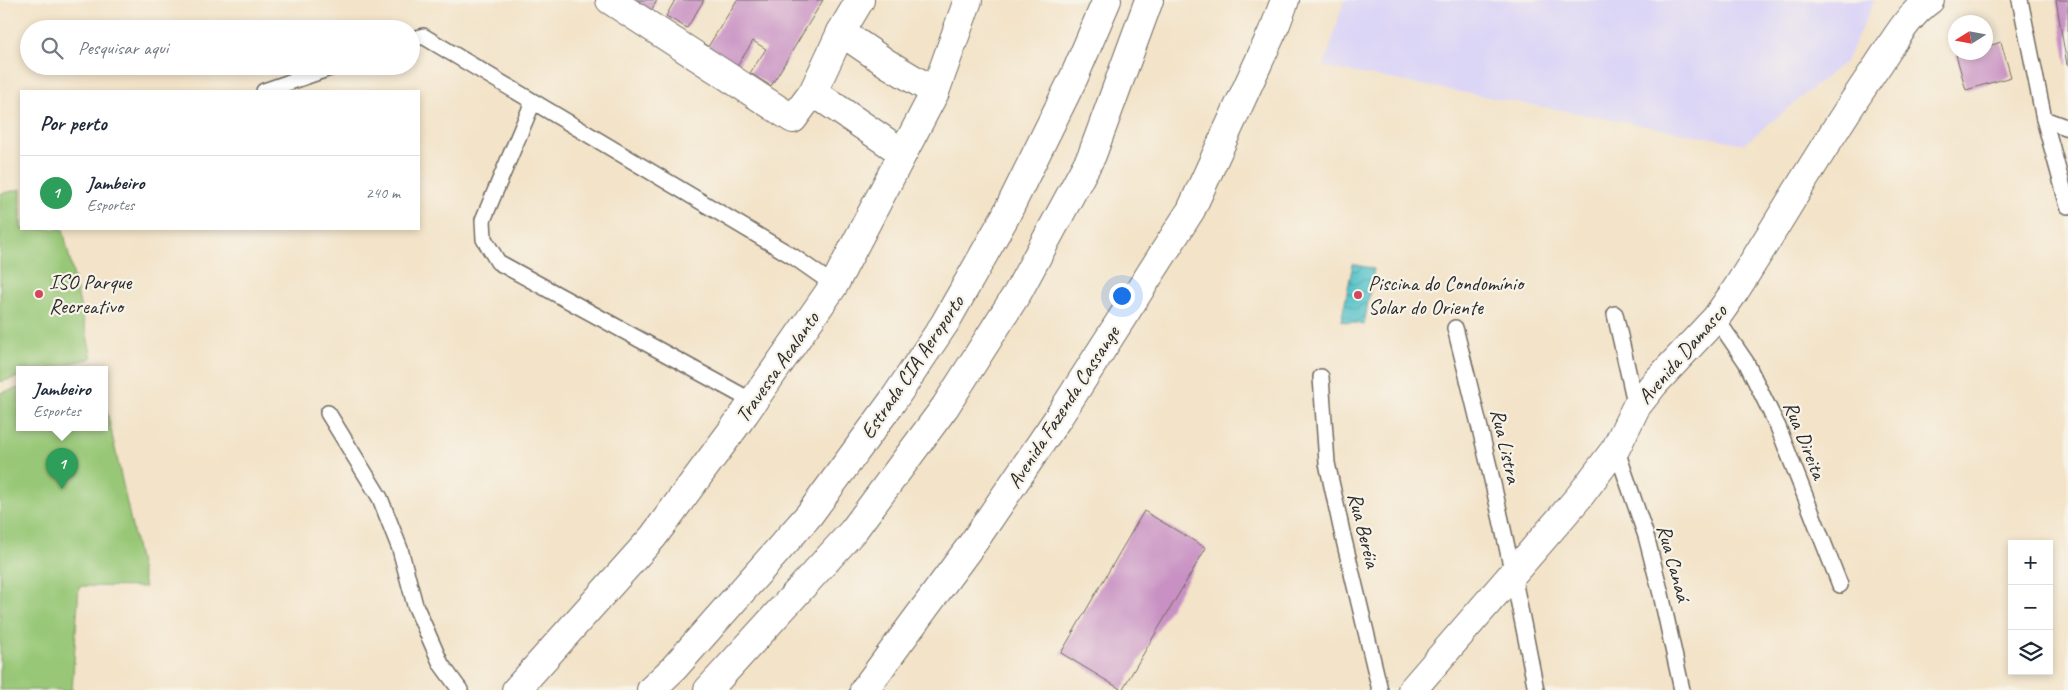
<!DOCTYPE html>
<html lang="pt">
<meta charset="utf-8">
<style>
:root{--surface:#fff;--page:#f2f2f3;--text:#1f2937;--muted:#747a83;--line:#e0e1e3;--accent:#1a73e8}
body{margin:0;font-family:Caveat,sans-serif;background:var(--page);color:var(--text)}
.controls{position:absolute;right:15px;bottom:15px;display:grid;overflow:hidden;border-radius:0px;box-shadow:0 2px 8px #0003}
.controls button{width:45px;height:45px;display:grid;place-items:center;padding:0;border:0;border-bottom:1px solid var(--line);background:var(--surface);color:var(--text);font:25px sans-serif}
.compass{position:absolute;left:1948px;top:15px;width:45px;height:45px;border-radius:50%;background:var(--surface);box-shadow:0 2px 8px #0003;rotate:259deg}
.you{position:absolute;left:1121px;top:295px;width:18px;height:18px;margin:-12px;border:4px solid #fff;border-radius:50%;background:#1a73e8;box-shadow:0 0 0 8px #1a73e833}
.badge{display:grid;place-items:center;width:32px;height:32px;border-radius:50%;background:var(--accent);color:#fff;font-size:16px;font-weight:700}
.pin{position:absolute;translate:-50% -41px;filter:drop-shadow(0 1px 2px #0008)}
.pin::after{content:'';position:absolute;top:26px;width:18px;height:15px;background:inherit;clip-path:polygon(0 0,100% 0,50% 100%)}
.popup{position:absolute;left:16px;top:366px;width:92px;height:65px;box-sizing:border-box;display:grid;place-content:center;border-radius:0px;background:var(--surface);filter:drop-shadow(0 1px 4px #0005);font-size:16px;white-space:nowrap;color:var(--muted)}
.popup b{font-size:19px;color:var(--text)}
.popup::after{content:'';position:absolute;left:50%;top:100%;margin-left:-10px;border:10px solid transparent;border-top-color:var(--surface)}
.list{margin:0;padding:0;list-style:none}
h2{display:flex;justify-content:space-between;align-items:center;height:65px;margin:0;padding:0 20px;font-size:21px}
h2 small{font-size:16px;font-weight:400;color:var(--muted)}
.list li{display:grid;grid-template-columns:32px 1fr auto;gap:15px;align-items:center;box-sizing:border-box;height:75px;padding:0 20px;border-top:1px solid var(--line)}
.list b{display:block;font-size:19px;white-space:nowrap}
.list p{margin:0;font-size:16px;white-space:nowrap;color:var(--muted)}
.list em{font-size:16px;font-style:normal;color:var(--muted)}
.icon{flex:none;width:28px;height:28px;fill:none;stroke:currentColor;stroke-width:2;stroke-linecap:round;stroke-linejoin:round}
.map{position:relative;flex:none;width:2068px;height:690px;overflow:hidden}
.search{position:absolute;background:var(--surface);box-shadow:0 2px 8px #0003;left:20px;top:20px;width:400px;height:55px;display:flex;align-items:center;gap:12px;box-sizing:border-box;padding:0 18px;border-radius:28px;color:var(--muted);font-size:19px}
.panel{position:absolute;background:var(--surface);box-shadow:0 2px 8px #0003;left:20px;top:90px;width:400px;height:140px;border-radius:0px}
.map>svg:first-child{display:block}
.built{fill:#dcd6f6}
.green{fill:#98c877;stroke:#627a51}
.water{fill:url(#water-waves);stroke:#40777a}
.building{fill:#c890c3}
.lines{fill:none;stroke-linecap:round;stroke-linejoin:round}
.lane-casing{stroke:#716b62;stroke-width:18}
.street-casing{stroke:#716b62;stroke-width:30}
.secondary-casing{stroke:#716b62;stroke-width:30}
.highway-casing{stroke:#716b62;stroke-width:30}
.lane{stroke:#fff;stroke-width:15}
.street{stroke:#fff;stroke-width:28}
.secondary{stroke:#fff;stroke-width:28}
.highway{stroke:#fff;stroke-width:28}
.poi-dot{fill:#d1495b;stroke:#f7f3e8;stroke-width:2}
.labels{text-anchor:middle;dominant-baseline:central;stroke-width:4.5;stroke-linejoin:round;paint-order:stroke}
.poi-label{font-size:21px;fill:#2b2b2b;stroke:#f7f3e8;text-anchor:start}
.street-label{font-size:21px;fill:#2b2b2b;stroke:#f7f3e8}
</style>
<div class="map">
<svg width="2068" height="690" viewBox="0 0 2068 690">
<defs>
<pattern id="water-waves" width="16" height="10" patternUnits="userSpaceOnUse" patternTransform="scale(1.25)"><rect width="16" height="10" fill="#55c3ca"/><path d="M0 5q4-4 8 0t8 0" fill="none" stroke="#479fa4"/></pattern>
</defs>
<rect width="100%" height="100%" fill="#f7f3e8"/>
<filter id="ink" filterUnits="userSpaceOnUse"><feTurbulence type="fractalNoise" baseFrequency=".02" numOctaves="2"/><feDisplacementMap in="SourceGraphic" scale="10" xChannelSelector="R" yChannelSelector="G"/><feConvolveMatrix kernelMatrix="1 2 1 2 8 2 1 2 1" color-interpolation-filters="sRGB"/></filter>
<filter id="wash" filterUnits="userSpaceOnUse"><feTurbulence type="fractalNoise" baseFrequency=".0096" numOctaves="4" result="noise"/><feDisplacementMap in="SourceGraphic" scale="20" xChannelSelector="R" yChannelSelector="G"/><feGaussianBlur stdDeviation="1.12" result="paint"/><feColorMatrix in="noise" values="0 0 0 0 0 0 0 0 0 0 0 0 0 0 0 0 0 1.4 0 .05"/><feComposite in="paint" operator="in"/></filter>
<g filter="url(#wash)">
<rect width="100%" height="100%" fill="#f3e3c8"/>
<polygon class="built" points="1344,0 1875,0 1846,61 1744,144 1324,67"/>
<g class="green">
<polygon points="21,189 21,229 63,229 92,358 46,370 20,370 19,377 0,382 0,194"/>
<polygon points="19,388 20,428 104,428 105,402 145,587 79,586 72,690 0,690 0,393"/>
</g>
<polygon class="water" points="1353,264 1374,269 1364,325 1341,321"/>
<g id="blocks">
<g class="building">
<polygon points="634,0 657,0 651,11"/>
<polygon points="675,0 704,0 687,28 666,16"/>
<polygon points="737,0 823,0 771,86 750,73 766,49 753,41 736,68 706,50"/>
<polygon points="2056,0 2068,0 2068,65 2067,65"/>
<polygon points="2001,42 2011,77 1966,90 1956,55 1965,52 1986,52 1986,47"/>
<polygon points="1144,511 1206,548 1122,690 1061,653"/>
</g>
</g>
</g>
<g filter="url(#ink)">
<use href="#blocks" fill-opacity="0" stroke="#716b62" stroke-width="1"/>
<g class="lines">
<defs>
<g id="lane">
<polyline points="2020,0 2044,119"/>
<polyline points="411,40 423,36 794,257 834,285"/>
<polyline points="264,91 336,66"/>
<polyline points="533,102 483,220 484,239 498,262 752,401"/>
<polyline points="2068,128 2044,119 2068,206"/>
<polyline points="1615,314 1636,407"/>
<polyline points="1716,318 1746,362 1778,427 1840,585"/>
<path d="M1455 328C1486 448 1513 568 1536 690"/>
<polyline points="1321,377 1327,463 1342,532 1380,690"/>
<polyline points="328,413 380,498 400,549 415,605 441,664 460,690"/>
<polyline points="1616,448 1646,536 1661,594 1682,690"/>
</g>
<g id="street">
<polyline points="610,0 793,119 813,92 841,32 860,0"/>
<polyline points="841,32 888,64 935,92"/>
<polyline points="813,92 903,153"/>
<path d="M1412 690 1579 497 1616 448 1636 407 1654 384 1716 318 1735 291C1783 216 1827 138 1878 65 1893 43 1908 15 1930 0"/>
</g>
<g id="secondary">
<polyline points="516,690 653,537 745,413 834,285 935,92 968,0"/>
<polyline points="864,690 975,540 1058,418 1191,210 1276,24 1285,0"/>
</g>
<g id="highway">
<polyline points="651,690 674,668 809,515 892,402 945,323 1005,217 1074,77 1107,0"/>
<polyline points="708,690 853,531 945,407 1018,292 1092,155 1149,0"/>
</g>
</defs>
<use href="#lane" class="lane-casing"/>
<use href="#street" class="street-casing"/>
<use href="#secondary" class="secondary-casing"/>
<use href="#highway" class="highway-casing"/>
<use href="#lane" class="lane"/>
<use href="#street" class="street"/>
<use href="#secondary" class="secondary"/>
<use href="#highway" class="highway"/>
</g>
</g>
<g class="poi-dot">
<circle cx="39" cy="294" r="5"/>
<circle cx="1358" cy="295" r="5"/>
</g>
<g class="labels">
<g class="poi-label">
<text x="49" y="282">ISO Parque<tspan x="49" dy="24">Recreativo</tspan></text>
<text x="1368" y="283">Piscina do Condomínio<tspan x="1368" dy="24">Solar do Oriente</tspan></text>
</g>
<g class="street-label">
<text transform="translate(1682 354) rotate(-49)">Avenida Damasco</text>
<text transform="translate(777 367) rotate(-55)">Travessa Acalanto</text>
<text transform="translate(912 367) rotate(-56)">Estrada CIA Aeroporto</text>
<text transform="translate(1063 407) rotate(-57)">Avenida Fazenda Cassange</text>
<text transform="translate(1805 440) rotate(68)">Rua Direita</text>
<text transform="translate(1506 446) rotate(77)">Rua Listra</text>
<text transform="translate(1364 530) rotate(76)">Rua Beréia</text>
<text transform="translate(1674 563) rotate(75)">Rua Canaá</text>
</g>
</g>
</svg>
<div class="controls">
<button>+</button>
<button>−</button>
<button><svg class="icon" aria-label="layers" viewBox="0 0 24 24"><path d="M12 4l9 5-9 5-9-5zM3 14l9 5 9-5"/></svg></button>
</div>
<svg class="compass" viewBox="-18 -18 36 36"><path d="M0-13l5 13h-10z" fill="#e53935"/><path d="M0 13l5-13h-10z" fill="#747a83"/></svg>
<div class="you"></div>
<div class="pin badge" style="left:62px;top:489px;background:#2e9e5b">1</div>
<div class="popup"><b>Jambeiro</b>Esportes</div>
<div class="search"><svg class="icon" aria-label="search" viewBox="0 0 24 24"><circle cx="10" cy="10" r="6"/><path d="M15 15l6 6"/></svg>Pesquisar aqui</div>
<section class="panel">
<h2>Por perto<small></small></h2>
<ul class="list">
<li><span class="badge" style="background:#2e9e5b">1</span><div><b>Jambeiro</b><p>Esportes</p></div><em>240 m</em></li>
</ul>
</section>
</div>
